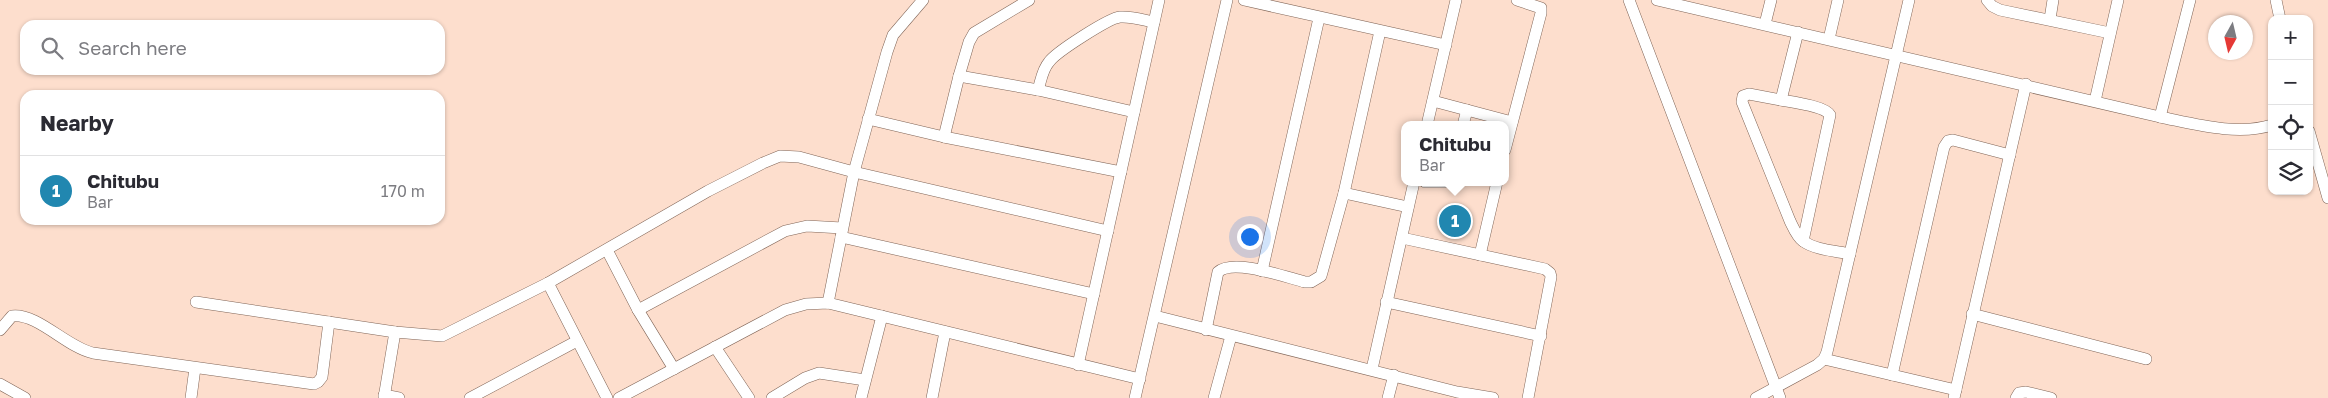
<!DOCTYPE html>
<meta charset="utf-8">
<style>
:root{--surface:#fff;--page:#f7f7f7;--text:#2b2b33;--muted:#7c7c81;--line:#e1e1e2;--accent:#2187b0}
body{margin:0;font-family:"Golos Text",sans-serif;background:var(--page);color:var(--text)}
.controls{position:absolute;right:15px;top:15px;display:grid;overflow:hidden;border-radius:10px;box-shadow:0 1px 4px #0004}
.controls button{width:45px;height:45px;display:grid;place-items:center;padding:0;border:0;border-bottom:1px solid var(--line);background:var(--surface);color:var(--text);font:25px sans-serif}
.compass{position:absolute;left:2208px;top:15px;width:45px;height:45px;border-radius:50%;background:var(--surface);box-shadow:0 1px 4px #0004;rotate:188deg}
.you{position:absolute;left:1249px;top:236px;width:18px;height:18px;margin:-12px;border:4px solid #fff;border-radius:50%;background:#1a73e8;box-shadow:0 0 0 8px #1a73e833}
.badge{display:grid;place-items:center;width:32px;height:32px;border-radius:50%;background:var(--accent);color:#fff;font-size:16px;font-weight:700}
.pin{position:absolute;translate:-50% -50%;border:2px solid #fff;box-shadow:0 1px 5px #0006}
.popup{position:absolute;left:1401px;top:121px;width:108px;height:65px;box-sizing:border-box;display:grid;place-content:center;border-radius:10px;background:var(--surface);filter:drop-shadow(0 1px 4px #0005);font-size:16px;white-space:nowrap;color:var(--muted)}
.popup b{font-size:19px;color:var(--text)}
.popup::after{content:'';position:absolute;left:50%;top:100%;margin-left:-10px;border:10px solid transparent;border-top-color:var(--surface)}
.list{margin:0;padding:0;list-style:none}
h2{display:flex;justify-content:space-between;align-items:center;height:65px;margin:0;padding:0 20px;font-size:21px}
h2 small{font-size:16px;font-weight:400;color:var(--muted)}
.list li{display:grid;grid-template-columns:32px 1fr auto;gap:15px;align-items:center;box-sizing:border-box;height:70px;padding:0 20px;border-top:1px solid var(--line)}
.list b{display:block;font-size:19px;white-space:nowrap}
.list p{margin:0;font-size:16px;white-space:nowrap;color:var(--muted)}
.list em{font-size:16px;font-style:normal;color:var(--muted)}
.icon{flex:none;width:28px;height:28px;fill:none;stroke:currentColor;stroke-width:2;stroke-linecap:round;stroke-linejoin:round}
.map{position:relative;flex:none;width:2328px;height:398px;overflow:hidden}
.search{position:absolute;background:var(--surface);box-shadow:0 1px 4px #0004;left:20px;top:20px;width:425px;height:55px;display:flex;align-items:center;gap:12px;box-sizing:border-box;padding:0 18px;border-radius:15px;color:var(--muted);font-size:19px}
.panel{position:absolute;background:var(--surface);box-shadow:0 1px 4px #0004;left:20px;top:90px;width:425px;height:135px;border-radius:15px}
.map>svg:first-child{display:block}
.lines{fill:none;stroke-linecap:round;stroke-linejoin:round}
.minor-casing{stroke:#806557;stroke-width:12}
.minor{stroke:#fff;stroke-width:11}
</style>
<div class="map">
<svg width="2328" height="398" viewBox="0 0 2328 398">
<rect width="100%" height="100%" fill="#fddecd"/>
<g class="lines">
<defs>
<g id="minor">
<polyline points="1244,0 1446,45"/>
<polyline points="1629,0 1780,398"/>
<path d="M1657 0 2160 117C2195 124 2237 136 2272 125"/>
<polyline points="1987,0 1992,6 2000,10 2110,33"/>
<polyline points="2276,0 2280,19"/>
<polyline points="2050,19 2053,0"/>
<polyline points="1765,24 1771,0"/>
<path d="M1798 32 1781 100 1749 94 1743 96 1742 102 1790 221C1793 227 1797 237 1803 241 1815 250 1836 251 1850 254"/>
<polyline points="1829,39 1838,0"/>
<polyline points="959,76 969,42 974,33 1029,0"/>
<path d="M1038 90C1041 81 1042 70 1049 62 1056 52 1109 18 1120 17 1131 16 1143 20 1154 22"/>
<path d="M1781 100C1792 102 1825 106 1830 115L1803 241"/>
<polyline points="1433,101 1512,122"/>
<polyline points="2095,101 2118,0"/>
<polyline points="2160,117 2190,0"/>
<polyline points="868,119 944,137 1121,172"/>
<polyline points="1427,125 1456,0"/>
<polyline points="1463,125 1467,110"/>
<polyline points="2309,131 2328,198"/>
<polyline points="944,137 959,76 1038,90 1134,112"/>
<polyline points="1505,150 1541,13 1541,8 1517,0"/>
<polyline points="1425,182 1445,182"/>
<polyline points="1344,193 1408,207"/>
<polyline points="841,237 1094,294"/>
<polyline points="1402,238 1545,269 1550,273 1551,277 1528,398"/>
<polyline points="607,250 638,310 674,369"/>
<polyline points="1480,255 1497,182"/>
<polyline points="1262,271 1319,18"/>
<polyline points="548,283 607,398"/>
<polyline points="196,302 395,332 442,336 548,283 708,191 763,163 780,156 799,157 854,172 1108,231"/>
<polyline points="1386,302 1541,336"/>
<polyline points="828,303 854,172 887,52 893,35 923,0"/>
<polyline points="638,310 785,231 807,226 842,228"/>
<polyline points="1972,314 2146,359"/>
<polyline points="1155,316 1457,392 1493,398"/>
<path d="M0 330 12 316C38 313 66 347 93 353L314 384 318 382 322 377 329 322"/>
<path d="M1206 330 1218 272C1233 258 1285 277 1305 282H1311L1321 276 1344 193 1380 31"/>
<polyline points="715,347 749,398"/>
<polyline points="1824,359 1956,390"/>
<polyline points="1078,365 1159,0"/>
<polyline points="1372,369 1414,182"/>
<polyline points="1892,375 1944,147 1948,141 1953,140 2010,155"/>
<polyline points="0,384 25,398"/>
<polyline points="384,395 399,398"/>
<polyline points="191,398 195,368"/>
<polyline points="384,398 395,332"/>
<polyline points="470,398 577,341"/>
<polyline points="619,398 785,310 806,304 828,303 1140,379"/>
<polyline points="772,398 805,378 819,373 865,380"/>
<polyline points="861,398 882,316"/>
<polyline points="932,398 945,332"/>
<polyline points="1135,398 1227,0"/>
<polyline points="1214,398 1231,336"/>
<polyline points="1388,398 1394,375"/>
<polyline points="1756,398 1817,365 1824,359 1827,352 1909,0"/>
<polyline points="1954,398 2026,84"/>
<polyline points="2016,398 2019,393 2026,392 2051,398"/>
</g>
</defs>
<use href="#minor" class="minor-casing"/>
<use href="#minor" class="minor"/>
</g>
</svg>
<div class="controls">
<button>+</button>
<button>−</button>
<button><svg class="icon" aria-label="locate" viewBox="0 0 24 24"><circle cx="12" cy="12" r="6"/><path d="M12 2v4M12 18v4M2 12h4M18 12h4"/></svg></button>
<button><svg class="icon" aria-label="layers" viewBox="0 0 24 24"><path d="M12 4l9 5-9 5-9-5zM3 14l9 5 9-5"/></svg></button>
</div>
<svg class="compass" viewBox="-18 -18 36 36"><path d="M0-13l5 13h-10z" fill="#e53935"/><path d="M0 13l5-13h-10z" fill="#7c7c81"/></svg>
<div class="you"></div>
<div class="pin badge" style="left:1455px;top:221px">1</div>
<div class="popup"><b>Chitubu</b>Bar</div>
<div class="search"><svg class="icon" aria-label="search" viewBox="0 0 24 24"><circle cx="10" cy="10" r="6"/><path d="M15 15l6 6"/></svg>Search here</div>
<section class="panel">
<h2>Nearby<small></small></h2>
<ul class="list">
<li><span class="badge">1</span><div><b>Chitubu</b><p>Bar</p></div><em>170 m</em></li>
</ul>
</section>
</div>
